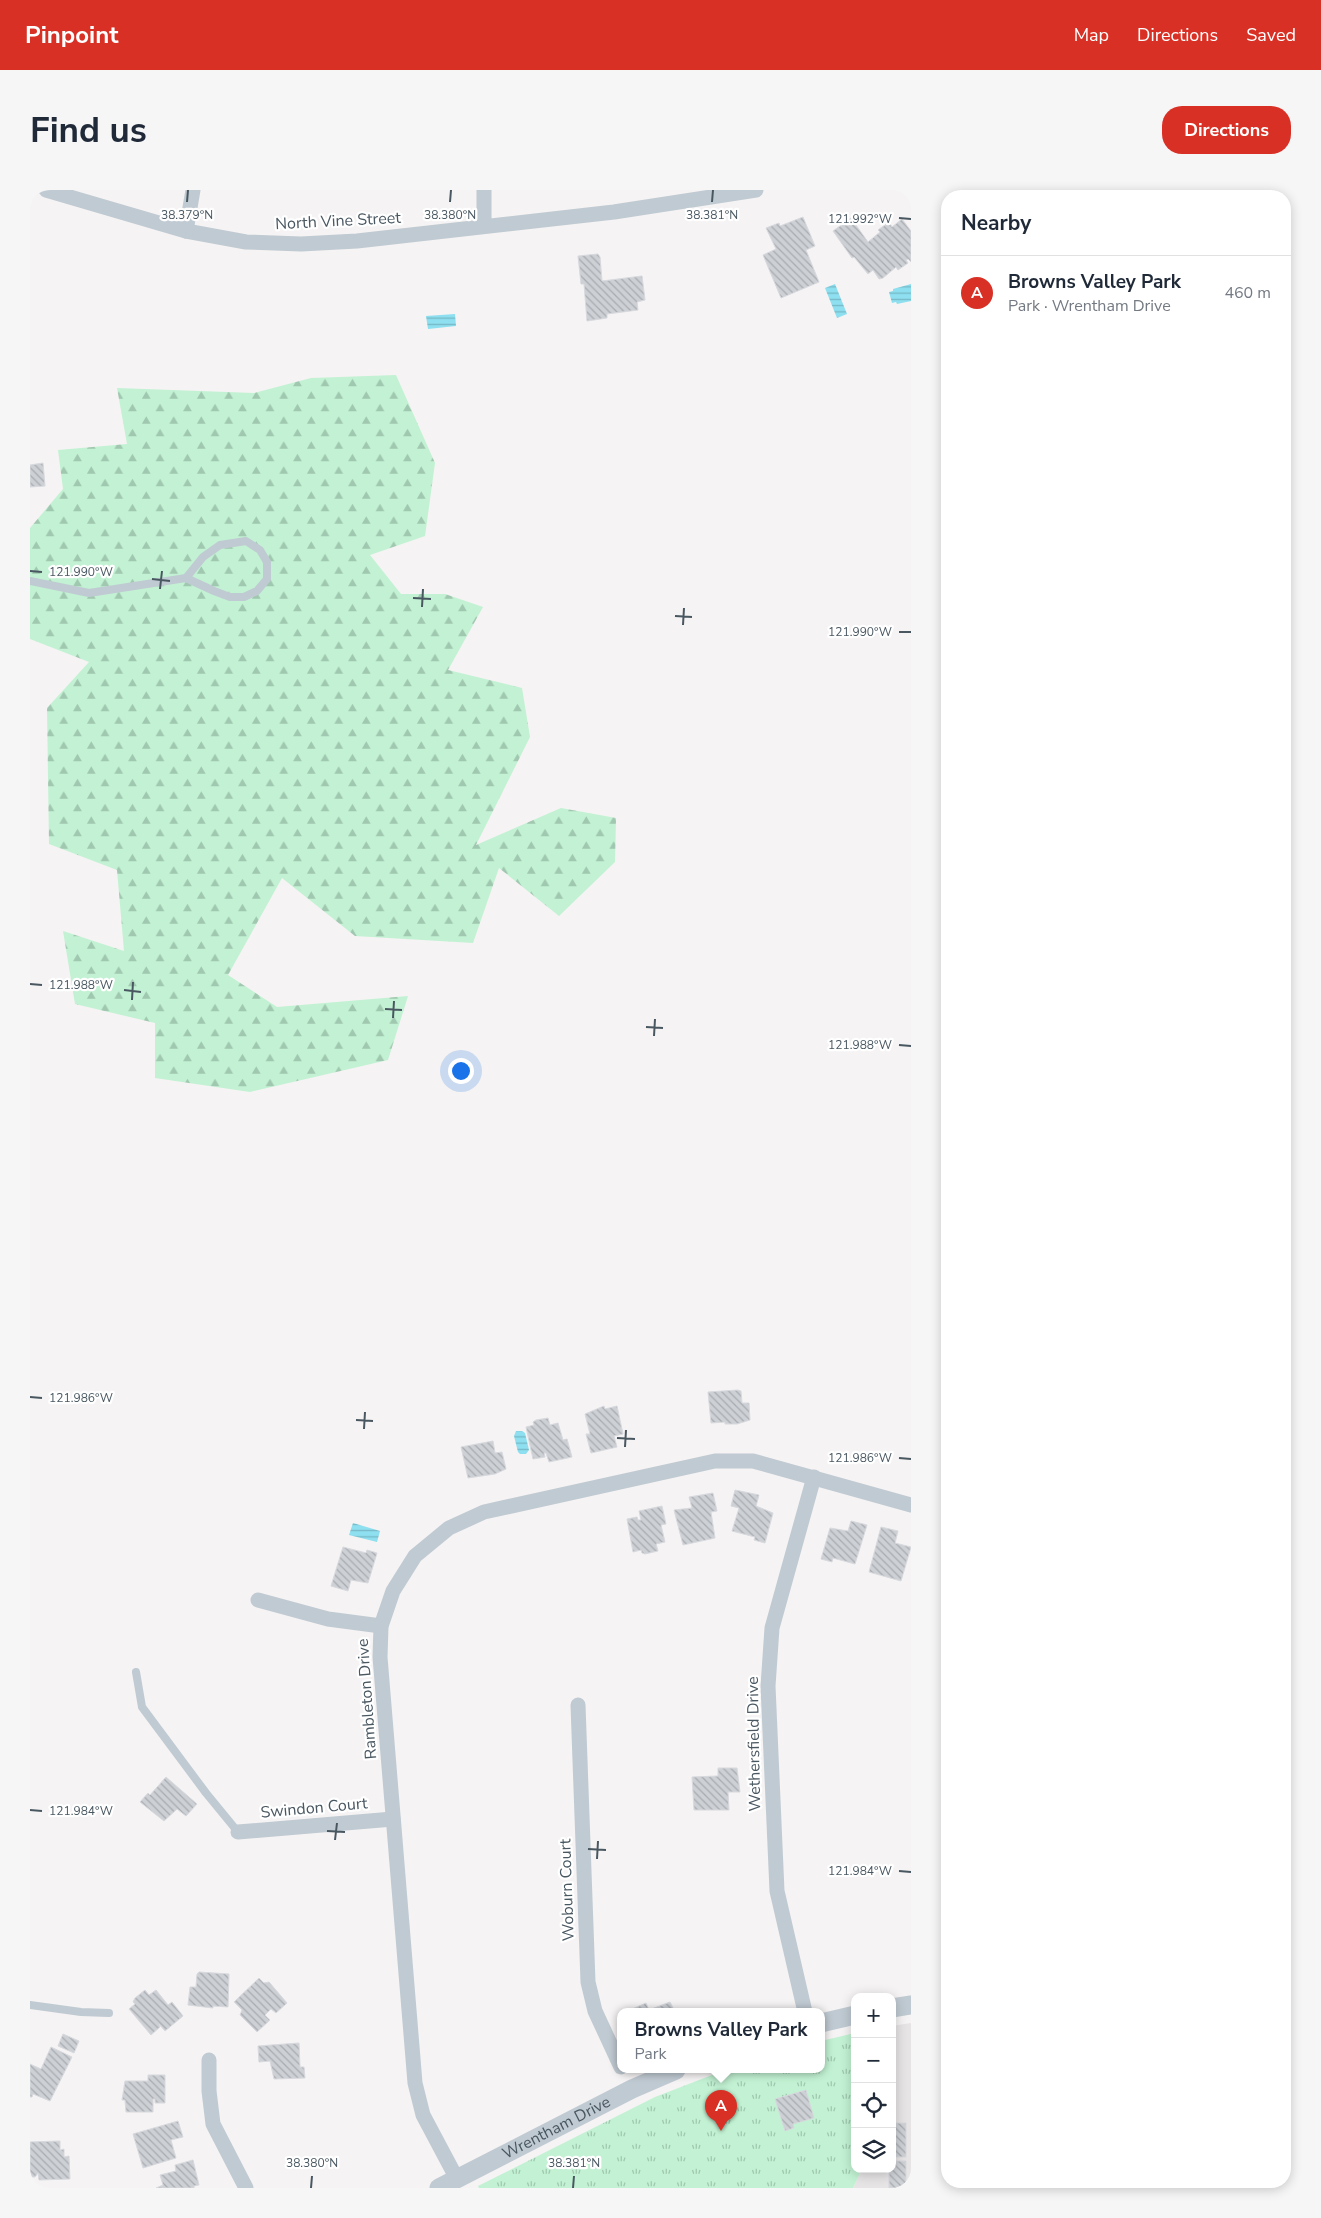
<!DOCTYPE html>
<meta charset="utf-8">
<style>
:root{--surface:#fff;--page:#f6f6f7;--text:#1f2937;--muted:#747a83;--line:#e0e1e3;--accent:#d93025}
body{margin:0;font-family:"Nunito Sans",sans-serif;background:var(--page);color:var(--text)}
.controls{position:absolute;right:15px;bottom:15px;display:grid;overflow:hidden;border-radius:10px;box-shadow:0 2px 12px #0003}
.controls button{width:45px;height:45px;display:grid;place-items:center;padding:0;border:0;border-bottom:1px solid var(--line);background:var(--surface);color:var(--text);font:25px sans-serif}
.you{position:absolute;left:430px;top:880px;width:18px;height:18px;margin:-12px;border:4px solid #fff;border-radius:50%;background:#1a73e8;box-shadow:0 0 0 8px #1a73e833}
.badge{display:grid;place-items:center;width:32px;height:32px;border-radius:50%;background:var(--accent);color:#fff;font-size:16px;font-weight:700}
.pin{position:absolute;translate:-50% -41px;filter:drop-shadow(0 1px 2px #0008)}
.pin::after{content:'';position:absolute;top:26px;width:18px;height:15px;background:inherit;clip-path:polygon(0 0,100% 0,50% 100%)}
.popup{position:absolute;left:587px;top:1818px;width:208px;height:65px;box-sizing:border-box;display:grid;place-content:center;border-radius:10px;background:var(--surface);filter:drop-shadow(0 1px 4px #0005);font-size:16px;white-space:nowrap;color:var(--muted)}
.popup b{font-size:19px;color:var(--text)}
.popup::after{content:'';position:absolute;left:50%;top:100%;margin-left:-10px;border:10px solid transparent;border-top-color:var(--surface)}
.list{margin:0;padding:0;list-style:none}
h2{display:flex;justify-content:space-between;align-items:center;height:65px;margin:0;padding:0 20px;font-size:21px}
h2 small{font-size:16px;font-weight:400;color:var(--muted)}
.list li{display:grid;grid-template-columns:32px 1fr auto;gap:15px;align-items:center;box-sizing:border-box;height:75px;padding:0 20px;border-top:1px solid var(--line)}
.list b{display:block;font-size:19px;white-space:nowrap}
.list p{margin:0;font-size:16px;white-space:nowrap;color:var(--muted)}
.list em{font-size:16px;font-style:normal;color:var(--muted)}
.icon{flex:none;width:28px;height:28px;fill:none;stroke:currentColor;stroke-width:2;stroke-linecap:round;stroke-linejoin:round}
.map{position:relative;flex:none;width:881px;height:1998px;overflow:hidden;border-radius:20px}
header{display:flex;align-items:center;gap:30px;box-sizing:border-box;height:70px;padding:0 25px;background:var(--accent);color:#fff}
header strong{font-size:24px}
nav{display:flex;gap:28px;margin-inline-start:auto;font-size:18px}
.intro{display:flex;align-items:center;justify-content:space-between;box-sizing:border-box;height:120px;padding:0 30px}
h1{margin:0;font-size:35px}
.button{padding:12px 22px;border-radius:20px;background:var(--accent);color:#fff;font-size:18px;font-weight:700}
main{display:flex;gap:30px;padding:0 30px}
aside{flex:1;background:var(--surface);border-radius:20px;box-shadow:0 2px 12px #0003}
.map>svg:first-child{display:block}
.education{fill:#e6e4e5}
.forest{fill:url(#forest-firs)}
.park{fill:url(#park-tufts)}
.water{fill:url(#water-rules)}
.building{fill:url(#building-back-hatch);stroke:#d7d9de}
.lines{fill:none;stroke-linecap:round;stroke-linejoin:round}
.service{stroke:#c0cad2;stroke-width:8}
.minor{stroke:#c0cad2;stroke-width:15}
.tertiary{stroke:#c0cad2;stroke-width:19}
.ticks{fill:none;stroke:#495761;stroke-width:2}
.labels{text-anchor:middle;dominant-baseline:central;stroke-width:4.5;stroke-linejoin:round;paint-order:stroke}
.street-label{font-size:16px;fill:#495761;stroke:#fff}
.ticks-label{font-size:12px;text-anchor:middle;fill:#495761;stroke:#fff;stroke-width:4.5;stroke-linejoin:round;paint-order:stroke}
</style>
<header>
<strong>Pinpoint</strong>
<nav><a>Map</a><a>Directions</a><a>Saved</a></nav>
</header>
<div class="intro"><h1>Find us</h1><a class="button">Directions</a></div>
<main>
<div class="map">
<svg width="881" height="1998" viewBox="0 0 881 1998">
<defs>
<pattern id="forest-firs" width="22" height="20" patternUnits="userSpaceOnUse" patternTransform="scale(1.25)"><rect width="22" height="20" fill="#c2f2d3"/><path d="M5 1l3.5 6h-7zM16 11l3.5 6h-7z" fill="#a0c7af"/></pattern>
<pattern id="park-tufts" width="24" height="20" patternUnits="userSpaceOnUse" patternTransform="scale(1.25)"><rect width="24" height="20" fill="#c2f2d3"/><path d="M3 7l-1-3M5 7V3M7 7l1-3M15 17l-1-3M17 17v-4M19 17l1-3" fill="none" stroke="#a0c7af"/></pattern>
<pattern id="water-rules" width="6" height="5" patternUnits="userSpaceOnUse" patternTransform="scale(1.25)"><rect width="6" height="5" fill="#8edff0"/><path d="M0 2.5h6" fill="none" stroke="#76b8c6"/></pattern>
<pattern id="building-back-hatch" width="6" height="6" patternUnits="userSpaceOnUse" patternTransform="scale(1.25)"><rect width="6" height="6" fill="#cdd0d5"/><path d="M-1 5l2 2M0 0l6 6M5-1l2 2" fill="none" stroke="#a8acb0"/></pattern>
</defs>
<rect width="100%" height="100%" fill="#f5f3f3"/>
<polygon class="education" points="881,1833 881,1998 823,1998 832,1979 862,1979 862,1836"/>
<polygon class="forest" points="366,185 405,273 395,346 340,365 371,404 415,404 453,417 418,480 492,498 500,547 446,655 531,618 586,628 585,672 529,726 469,678 443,753 325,746 252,688 198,785 247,817 378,806 358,870 220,902 125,888 125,833 45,814 33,741 94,761 87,680 19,654 17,518 59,472 0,449 0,338 33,299 28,260 97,254 87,198 224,203 281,188"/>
<polygon class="park" points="825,1843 825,1979 832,1979 823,1998 449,1998 448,1996 625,1907 695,1880 791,1880 791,1851"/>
<g class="water">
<polygon points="805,94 817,124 807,128 795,98"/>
<polygon points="881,94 881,111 867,114 866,112 862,113 859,102 863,101 863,99"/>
<polygon points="425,124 426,136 398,139 396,126"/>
<polygon points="486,1241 492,1241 495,1243 499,1260 496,1264 490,1264 488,1262 484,1246"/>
<polygon points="323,1333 350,1341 347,1352 319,1345"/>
</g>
<g class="building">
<polygon points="773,27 785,56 776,60 789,92 751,108 733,65 746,59 736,38 749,33 750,36"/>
<polygon points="821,28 838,52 850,42 848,40 859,32 862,37 872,29 881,41 881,72 878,69 876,70 878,73 868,80 866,77 853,88 849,89 843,80 838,84 824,67 822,68 803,41"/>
<polygon points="568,64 570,67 572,91 612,86 615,110 607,112 608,120 577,124 577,128 557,131 554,94 551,94 548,66"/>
<polygon points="13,273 15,296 0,297 0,275"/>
<polygon points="708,1200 711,1201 712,1213 719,1213 720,1230 707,1234 695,1234 695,1232 681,1233 678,1202"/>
<polygon points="574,1216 575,1219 587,1216 593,1244 584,1246 587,1257 561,1263 556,1244 560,1244 555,1224"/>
<polygon points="518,1228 520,1235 528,1233 533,1250 537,1249 542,1267 519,1272 516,1263 514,1263 515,1267 503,1269 496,1237 504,1235 503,1232 506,1230"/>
<polygon points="463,1251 465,1263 472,1262 476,1279 465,1284 438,1288 431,1257"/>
<polygon points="705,1300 729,1305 726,1316 743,1323 735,1353 724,1350 725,1347 702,1341 709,1318 701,1316"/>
<polygon points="683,1303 687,1321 681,1322 685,1348 653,1355 644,1320 662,1318 659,1307"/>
<polygon points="632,1316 636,1334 631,1335 635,1352 626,1354 628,1361 615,1364 612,1363 611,1360 603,1362 597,1329 607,1327 608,1330 611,1330 609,1321"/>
<polygon points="821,1331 837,1335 825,1374 803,1368 802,1372 791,1369 800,1338 818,1341"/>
<polygon points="851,1337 868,1341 865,1353 881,1357 871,1391 839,1382"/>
<polygon points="313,1357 336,1363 337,1360 347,1363 338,1393 321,1390 318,1401 301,1396"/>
<polygon points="688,1578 707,1578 710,1602 698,1602 699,1620 664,1620 662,1587 688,1586"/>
<polygon points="136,1587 167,1614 156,1626 147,1619 134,1631 110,1612 118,1603 120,1605"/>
<polygon points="169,1782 199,1784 198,1817 183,1816 183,1818 158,1815 160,1797 166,1797 167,1784"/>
<polygon points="229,1788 234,1793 239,1792 257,1813 246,1823 241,1819 235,1825 240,1830 227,1842 210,1825 212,1820 204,1812"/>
<polygon points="115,1800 119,1805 126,1800 138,1815 142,1812 153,1826 135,1841 129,1834 130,1837 121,1845 99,1819 105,1814 103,1812 105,1808"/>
<polygon points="640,1812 645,1822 601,1822 600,1820 616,1813 619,1820"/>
<polygon points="33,1844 49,1851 44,1863 28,1856"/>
<polygon points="269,1853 270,1877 274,1877 275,1888 244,1889 240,1871 229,1872 228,1856"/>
<polygon points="21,1857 42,1867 20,1911 3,1904 2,1907 0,1907 0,1874 11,1879"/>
<polygon points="118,1885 135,1885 135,1913 125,1913 125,1909 123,1909 123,1922 96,1922 95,1910 92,1910 95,1891 118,1891"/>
<polygon points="776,1900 784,1928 763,1934 764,1938 755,1941 745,1909"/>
<polygon points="148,1931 153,1947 141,1950 146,1968 113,1978 103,1944"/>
<rect x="862" y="1933" width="14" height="34"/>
<polygon points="30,1951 30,1960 34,1959 34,1967 39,1966 40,1989 9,1990 8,1983 5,1987 0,1987 0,1952"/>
<polygon points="163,1970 169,1995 164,1996 164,1998 126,1998 133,1995 130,1985 146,1981 145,1975"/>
<polygon points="862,1971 876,1971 876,1998 859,1998 859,1979 862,1979"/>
</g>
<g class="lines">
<g class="service">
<polyline points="0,391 59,403 156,388 184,401 200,407 214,407 227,401 237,389 237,372 230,360 216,351 190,355 173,367 156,388"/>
<polyline points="106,1482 112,1517 176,1603 208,1642"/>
<polyline points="0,1815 51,1822 79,1823"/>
</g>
<g class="minor">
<polyline points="16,0 156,41 216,52 271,54 327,51 584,22 726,0"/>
<polyline points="454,0 454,36"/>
<polyline points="156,41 163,0"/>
<polyline points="228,1410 298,1429 351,1436"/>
<polyline points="548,1515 558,1792 565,1821 591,1877"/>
<polyline points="208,1642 363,1629"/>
<polyline points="775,1822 747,1701 738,1496 742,1438 784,1287"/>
<polyline points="179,1870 179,1901 183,1934 216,1998"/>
<polyline points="427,1989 393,1925 385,1893 350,1467 351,1436 363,1401 385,1366 419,1338 454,1322 685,1271 723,1271 881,1315"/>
</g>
<g class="tertiary">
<polyline points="862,1818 881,1815"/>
<polyline points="791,1833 825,1825"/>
<path id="s1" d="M409 1998 602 1899 646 1880"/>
</g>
</g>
<path class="ticks" d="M157 12 158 0M420 12 421 0M682 12 683 0M869 28 881 29M0 381 12 382M122 389 140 391M130 399 132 381M383 408 401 409M392 417 393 399M645 426 662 427M653 435 654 418M869 442H881M0 794 12 795M94 800 111 802M102 810 103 792M355 819 372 820M363 828 364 811M616 837 633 838M624 846 625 829M869 855 881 856M0 1207 12 1208M326 1230 343 1231M334 1239 335 1222M587 1248 605 1249M595 1257 596 1240M869 1268 881 1269M0 1620 12 1621M297 1641 315 1642M305 1650 307 1633M558 1659 576 1660M567 1669 568 1651M869 1681 881 1682M281 1998 282 1986M543 1998 544 1986"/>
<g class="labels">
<g class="street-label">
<text transform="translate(308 31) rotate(-3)">North Vine Street</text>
<text transform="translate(337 1509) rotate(-94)">Rambleton Drive</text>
<text transform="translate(724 1554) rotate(-91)">Wethersfield Drive</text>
<text transform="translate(284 1618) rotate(-5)">Swindon Court</text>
<text transform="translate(537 1700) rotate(-92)">Woburn Court</text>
<text stroke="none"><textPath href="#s1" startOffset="132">Wrentham Drive</textPath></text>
</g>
</g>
<g class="ticks-label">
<text x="157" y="29">38.379°N</text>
<text x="420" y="29">38.380°N</text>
<text x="682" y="29">38.381°N</text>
<text x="830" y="33">121.992°W</text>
<text x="51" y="386">121.990°W</text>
<text x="830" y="446">121.990°W</text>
<text x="51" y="799">121.988°W</text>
<text x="830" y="859">121.988°W</text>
<text x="51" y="1212">121.986°W</text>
<text x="830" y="1272">121.986°W</text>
<text x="51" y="1625">121.984°W</text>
<text x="830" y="1685">121.984°W</text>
<text x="282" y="1977">38.380°N</text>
<text x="544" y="1977">38.381°N</text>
</g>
</svg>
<div class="controls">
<button>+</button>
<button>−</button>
<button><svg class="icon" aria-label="locate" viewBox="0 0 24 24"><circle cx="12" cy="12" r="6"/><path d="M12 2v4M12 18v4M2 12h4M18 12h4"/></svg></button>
<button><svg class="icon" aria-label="layers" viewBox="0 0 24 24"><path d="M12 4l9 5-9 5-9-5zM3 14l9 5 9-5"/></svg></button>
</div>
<div class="you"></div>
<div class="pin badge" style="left:691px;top:1941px">A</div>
<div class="popup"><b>Browns Valley Park</b>Park</div>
</div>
<aside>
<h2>Nearby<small></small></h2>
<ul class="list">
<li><span class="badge">A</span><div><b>Browns Valley Park</b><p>Park · Wrentham Drive</p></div><em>460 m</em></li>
</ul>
</aside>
</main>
